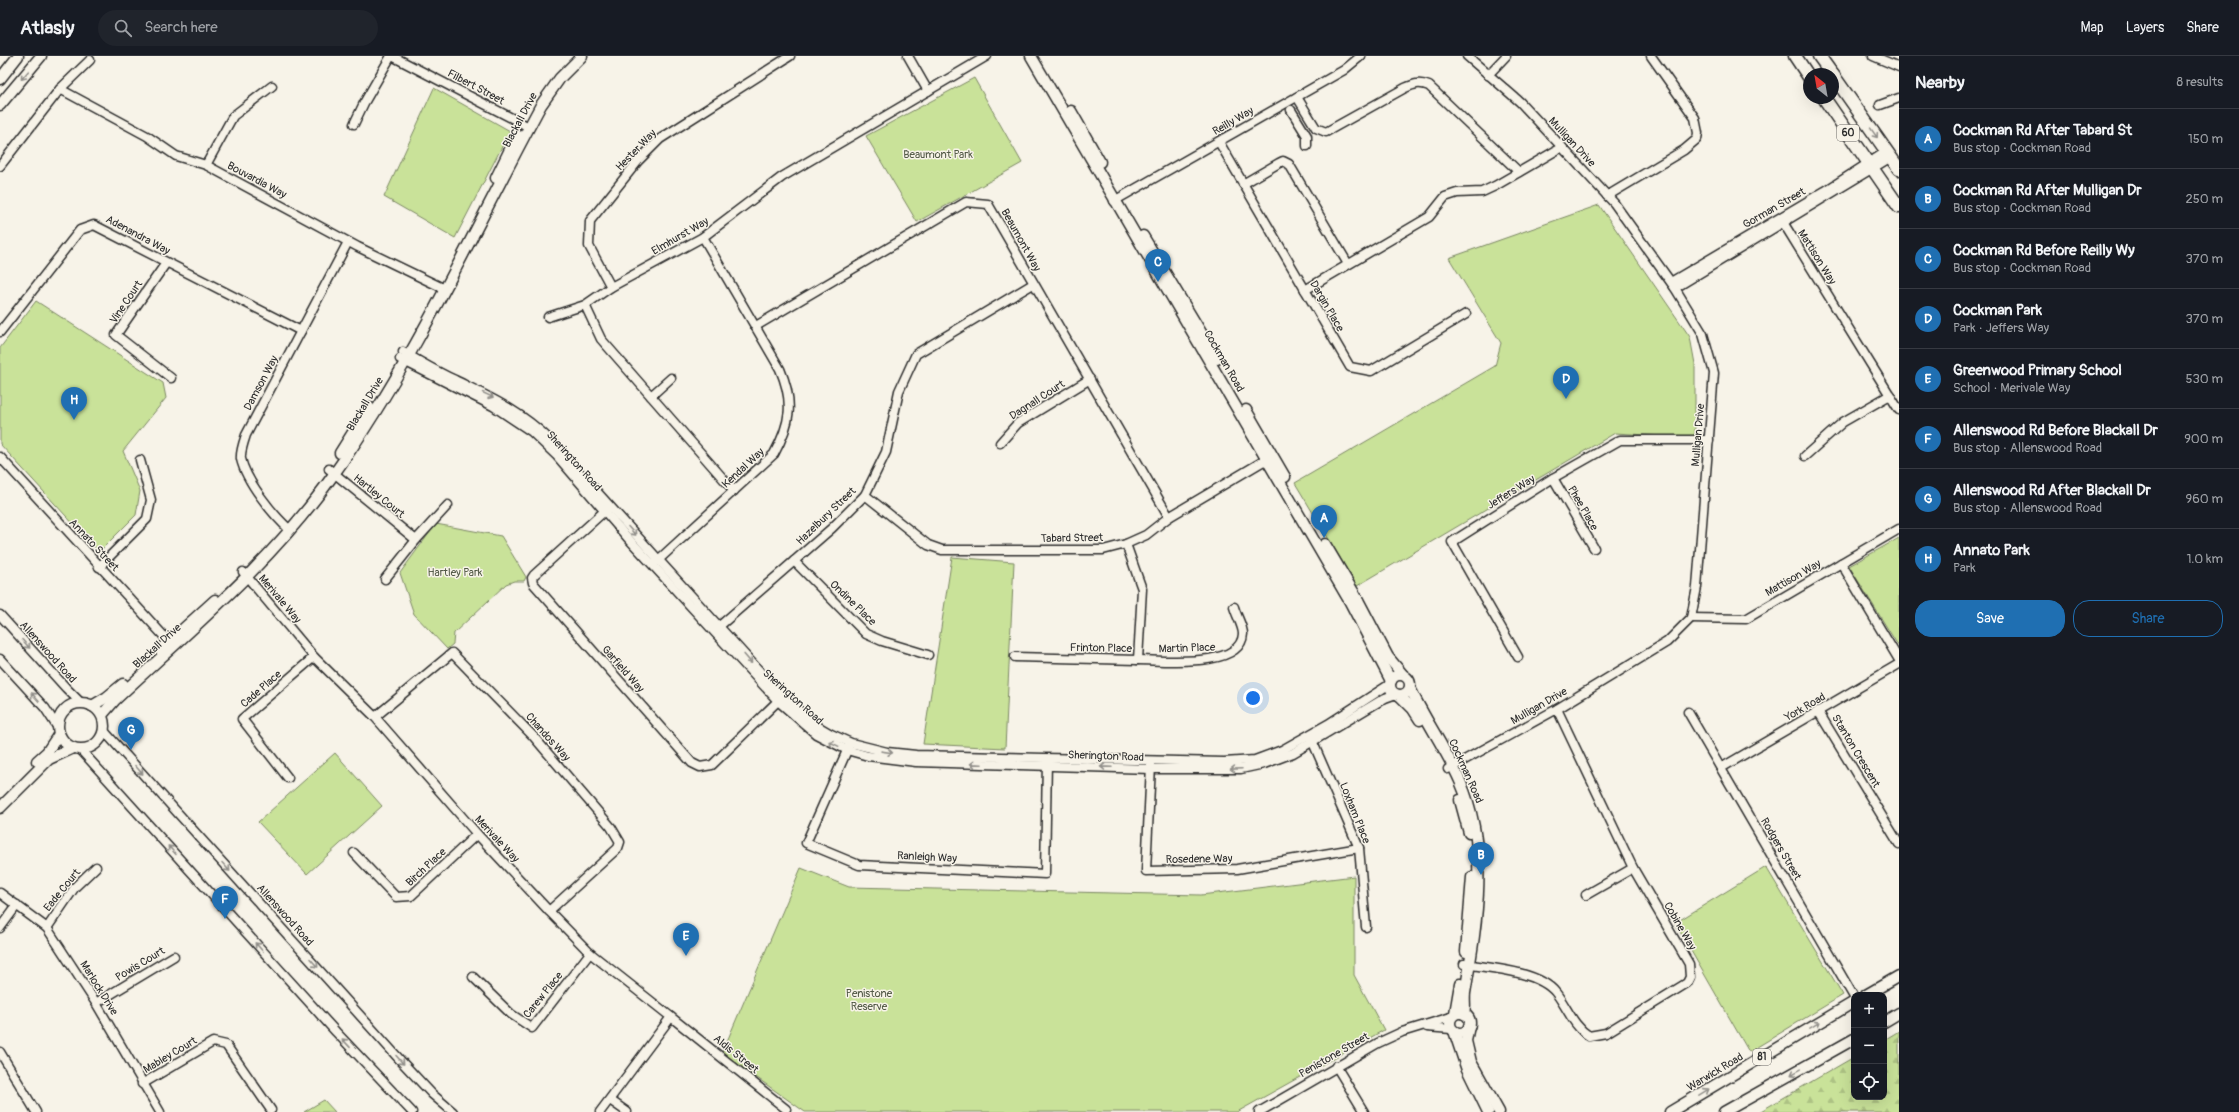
<!DOCTYPE html>
<meta charset="utf-8">
<style>
:root{--surface:#171b24;--page:#20242c;--text:#f1f3f6;--muted:#9ea1a6;--line:#363941;--accent:#1f6fb2}
body{margin:0;font-family:Pangolin,sans-serif;background:var(--page);color:var(--text)}
.controls{position:absolute;right:12px;bottom:12px;display:grid;overflow:hidden;border-radius:8px;box-shadow:0 4px 16px #0002}
.controls button{width:36px;height:36px;display:grid;place-items:center;padding:0;border:0;border-bottom:1px solid var(--line);background:var(--surface);color:var(--text);font:20px sans-serif}
.compass{position:absolute;left:1803px;top:12px;width:36px;height:36px;border-radius:50%;background:var(--surface);box-shadow:0 4px 16px #0002;rotate:329deg}
.you{position:absolute;left:1253px;top:642px;width:14px;height:14px;margin:-10px;border:3px solid #fff;border-radius:50%;background:#1a73e8;box-shadow:0 0 0 6px #1a73e833}
.badge{display:grid;place-items:center;width:26px;height:26px;border-radius:50%;background:var(--accent);color:#fff;font-size:13px;font-weight:700}
.pin{position:absolute;translate:-50% -33px;filter:drop-shadow(0 1px 2px #0008)}
.pin::after{content:'';position:absolute;top:21px;width:14px;height:12px;background:inherit;clip-path:polygon(0 0,100% 0,50% 100%)}
.list{margin:0;padding:0;list-style:none}
h2{display:flex;justify-content:space-between;align-items:center;height:52px;margin:0;padding:0 16px;font-size:17px}
h2 small{font-size:13px;font-weight:400;color:var(--muted)}
.list li{display:grid;grid-template-columns:26px 1fr auto;gap:12px;align-items:center;box-sizing:border-box;height:60px;padding:0 16px;border-top:1px solid var(--line)}
.list b{display:block;font-size:15px;white-space:nowrap}
.list p{margin:0;font-size:13px;white-space:nowrap;color:var(--muted)}
.list em{font-size:13px;font-style:normal;color:var(--muted)}
.actions{display:flex;gap:8px;padding:12px 16px}
.actions a{flex:1;padding:9px 0;border:1px solid var(--accent);border-radius:16px;text-align:center;font-size:14px;color:var(--accent)}
.actions .main{background:var(--accent);color:#fff}
.icon{flex:none;width:22px;height:22px;fill:none;stroke:currentColor;stroke-width:2;stroke-linecap:round;stroke-linejoin:round}
.map{position:relative;flex:none;width:1899px;height:1056px;overflow:hidden}
header{display:flex;align-items:center;gap:24px;box-sizing:border-box;height:56px;padding:0 20px;background:var(--surface);border-bottom:1px solid var(--line)}
header strong{font-size:19px}
nav{display:flex;gap:22px;margin-inline-start:auto;font-size:14px}
.search{width:280px;height:36px;background:var(--page);display:flex;align-items:center;gap:10px;box-sizing:border-box;padding:0 14px;border-radius:22px;color:var(--muted);font-size:15px}
main{display:flex}
aside{flex:1;background:var(--surface)}
.map>svg:first-child{display:block}
.forest{fill:url(#forest-firs);stroke:#7a8662}
.park{fill:#c9e299;stroke:#7a8662}
.lines{fill:none;stroke-linecap:round;stroke-linejoin:round}
.minor-casing{stroke:#2b2b2b;stroke-width:11}
.major-casing{stroke:#2b2b2b;stroke-width:13}
.highway-casing{stroke:#2b2b2b;stroke-width:15}
.minor{stroke:#f7f3e8;stroke-width:8}
.major{stroke:#f7f3e8;stroke-width:10}
.highway{stroke:#f7f3e8;stroke-width:12}
.oneway{stroke:#918f8a}
.labels{text-anchor:middle;dominant-baseline:central;stroke-width:3;stroke-linejoin:round;paint-order:stroke}
.shield{fill:#f7f3e8;stroke:#686764;stroke-width:1}
.shield-label{font-size:10px;font-weight:bold;fill:#2b2b2b}
.street-label{font-size:11px;fill:#2b2b2b;stroke:#f7f3e8}
.park-label{font-size:11px;fill:#525946;stroke:#f7f3e8}
</style>
<header>
<strong>Atlasly</strong>
<div class="search"><svg class="icon" aria-label="search" viewBox="0 0 24 24"><circle cx="10" cy="10" r="6"/><path d="M15 15l6 6"/></svg>Search here</div>
<nav><a>Map</a><a>Layers</a><a>Share</a></nav>
</header>
<main>
<div class="map">
<svg width="1899" height="1056" viewBox="0 0 1899 1056">
<defs>
<pattern id="forest-firs" width="22" height="20" patternUnits="userSpaceOnUse"><rect width="22" height="20" fill="#c9e299"/><path d="M5 1l3.5 6h-7zM16 11l3.5 6h-7z" fill="#adc284"/></pattern>
</defs>
<rect width="100%" height="100%" fill="#f7f3e8"/>
<filter id="ink" filterUnits="userSpaceOnUse"><feTurbulence type="fractalNoise" baseFrequency=".025" numOctaves="2"/><feDisplacementMap in="SourceGraphic" scale="8" xChannelSelector="R" yChannelSelector="G"/><feConvolveMatrix kernelMatrix="1 2 1 2 8 2 1 2 1" color-interpolation-filters="sRGB"/></filter>
<g filter="url(#ink)">
<polygon class="forest" points="1899,975 1899,1056 1759,1056 1854,1001 1854,1041 1884,1041 1884,984"/>
<g class="park">
<polygon points="974,22 1022,107 917,166 866,80"/>
<polygon points="434,32 510,75 455,182 384,141"/>
<polygon points="1599,149 1690,281 1695,308 1695,382 1615,377 1357,530 1295,427 1495,310 1501,287 1449,202"/>
<polygon points="36,245 163,327 166,342 123,395 140,435 136,459 99,496 0,388 0,292"/>
<polygon points="436,468 501,480 526,521 524,525 514,525 506,528 454,577 453,588 447,593 414,558 400,517"/>
<polygon points="1899,482 1899,591 1849,510"/>
<polygon points="952,501 1014,506 1005,692 923,688"/>
<polygon points="335,697 382,750 307,818 258,766"/>
<polygon points="1766,811 1843,939 1749,996 1675,867"/>
<polygon points="801,812 849,831 1201,839 1354,820 1354,919 1384,974 1237,1056 805,1056 722,997"/>
<polygon points="324,1044 335,1056 304,1056"/>
</g>
<g class="lines">
<defs>
<g id="minor">
<polyline points="392,0 529,71"/>
<polyline points="908,0 928,35"/>
<polyline points="1873,0 1899,11"/>
<polyline points="1488,19 1506,0"/>
<polyline points="60,33 90,4"/>
<path d="M1297 41 1316 72 1326 76 1405 32C1414 28 1419 26 1429 30L1519 116"/>
<polyline points="1880,49 1899,42"/>
<polyline points="1291,54 1307,80 1307,90"/>
<polyline points="354,68 364,47 391,0"/>
<polyline points="1219,86 1350,311 1371,315 1466,258"/>
<polyline points="206,109 233,60 272,30"/>
<polyline points="0,110 60,33 147,80 176,100 206,109 358,191 445,233"/>
<polyline points="1243,128 1279,107 1283,105 1289,108 1348,208"/>
<polyline points="1607,140 1684,94 1697,83 1698,77 1695,62 1651,0"/>
<polyline points="1114,145 1344,14 1361,0"/>
<polyline points="1781,163 1899,354"/>
<polyline points="166,207 116,279 171,322"/>
<polyline points="1671,226 1825,135 1887,95"/>
<polyline points="611,231 589,190 590,165 638,105 660,83 790,0"/>
<polyline points="1675,232 1891,101"/>
<polyline points="1305,234 1429,161 1445,141 1457,137 1482,136 1495,130 1562,91"/>
<polyline points="548,261 585,249"/>
<polyline points="756,270 966,146 988,148 1169,461"/>
<polyline points="0,276 80,174 94,169 301,275"/>
<path d="M403 296C421 306 437 316 455 324 491 342 520 355 549 383L783 641 819 671 831 678 851 687 887 696 916 699 1224 706 1255 704 1282 694 1328 668 1390 628"/>
<polyline points="400,303 493,350 532,376 556,399 627,481 778,645 816,678 847,694 868,700 916,706 1151,713 1241,713 1264,708 1293,697 1385,642 1396,638"/>
<polyline points="651,340 671,322"/>
<polyline points="1000,387 1018,367 1090,323"/>
<polyline points="1805,400 1843,366 1890,339"/>
<polyline points="0,401 172,589"/>
<polyline points="329,413 416,484"/>
<polyline points="1553,422 1594,492"/>
<polyline points="734,435 601,283 585,249 611,231 703,181 782,121 987,0"/>
<polyline points="865,439 928,489 942,494 1103,494 1126,488 1146,479 1169,461 1272,400"/>
<polyline points="609,451 534,519 532,522 533,527 692,707 700,711 712,709 782,641"/>
<path d="M290 474C273 459 246 425 241 403 240 396 244 385 246 379L348 186"/>
<polyline points="794,505 866,578 882,585 928,599"/>
<path d="M655 507 774 398C791 367 794 346 780 313L703 181"/>
<polyline points="1841,507 1899,604"/>
<polyline points="99,511 147,463 151,444 140,404"/>
<polyline points="243,516 314,601 375,661 477,778 549,855 590,897 671,961 600,1056"/>
<polyline points="385,523 416,484 448,449"/>
<polyline points="0,559 66,632 81,647"/>
<polyline points="1691,562 1746,563 1899,473"/>
<polyline points="715,574 832,472 865,439 886,396 899,335 916,298 1033,228"/>
<polyline points="1015,601 1138,604 1142,533 1126,488"/>
<polyline points="1518,601 1452,486 1553,422 1620,384 1709,384"/>
<polyline points="0,603 45,652 58,672"/>
<path d="M1138 604C1164 604 1241 613 1243 578 1243 570 1236 559 1234 551"/>
<polyline points="1818,655 1899,788"/>
<polyline points="1688,656 1854,941"/>
<polyline points="375,661 452,597 533,680 611,771 620,786 618,792 549,855"/>
<polyline points="104,675 401,1005 432,1038 453,1056"/>
<polyline points="1311,682 1359,792 1366,871"/>
<polyline points="849,690 806,787 859,809 1045,818 1047,705"/>
<polyline points="80,693 336,976 412,1056"/>
<polyline points="1151,709 1146,815 1237,813 1359,792"/>
<polyline points="1721,712 1899,608"/>
<polyline points="1448,713 1557,653 1667,586 1691,562 1697,531 1714,317 1703,278 1675,232 1614,147 1520,46 1467,0"/>
<polyline points="288,722 242,663 314,601"/>
<polyline points="354,797 396,841 411,840 477,778"/>
<polyline points="0,837 47,872 96,947 160,1056"/>
<polyline points="1586,839 1633,812"/>
<polyline points="0,872 17,849"/>
<polyline points="47,872 75,831 96,811"/>
<path d="M1464 908C1490 912 1539 915 1556 937 1567 951 1573 970 1589 980L1606 977 1687 927 1690 921 1689 908 1633 812 1557 653"/>
<polyline points="473,921 511,958 532,972 590,897"/>
<polyline points="96,947 174,900"/>
<polyline points="671,961 786,1053"/>
<polyline points="1427,971 1451,973"/>
<polyline points="0,996 36,1056"/>
<polyline points="1336,1010 1364,1056"/>
<polyline points="142,1028 213,986 226,989 271,1054"/>
<polyline points="610,1044 627,1056"/>
<polyline points="1259,1056 1378,987 1402,976 1451,961"/>
</g>
<g id="major">
<polyline points="1031,0 1350,546 1391,625"/>
<polyline points="0,23 18,0"/>
<polyline points="0,49 41,0"/>
<polyline points="1071,55 1100,106"/>
<polyline points="496,122 517,79"/>
<polyline points="1143,180 1217,303"/>
<polyline points="1246,354 1285,421"/>
<polyline points="340,397 369,351"/>
<polyline points="1325,488 1357,542 1388,601 1403,619"/>
<polyline points="160,594 215,544"/>
<circle cx="1400" cy="629" r="10"/>
<path d="M1410 632C1425 664 1446 693 1460 725 1490 793 1477 866 1465 937 1464 944 1466 951 1464 958"/>
<polyline points="1399,639 1413,653 1420,664"/>
<circle cx="81" cy="670" r="23"/>
<polyline points="92,650 107,641 123,628"/>
<path d="M102 659 115 644C192 572 273 505 334 418 416 303 474 173 541 49L560 22 582 0"/>
<polyline points="37,705 47,696 59,678"/>
<polyline points="1460,744 1469,777"/>
<polyline points="0,752 49,703 73,692"/>
<polyline points="1466,896 1472,821"/>
<polyline points="1866,939 1899,920"/>
<circle cx="1460" cy="967" r="10"/>
<polyline points="1455,957 1460,928"/>
<polyline points="1884,966 1899,957"/>
<polyline points="1469,970 1466,985 1471,1006 1499,1056"/>
<polyline points="1454,975 1466,1011 1488,1056"/>
<polyline points="1670,1056 1854,946"/>
<polyline points="1724,1056 1854,983"/>
</g>
<g id="highway">
<polyline points="1795,0 1809,21"/>
<polyline points="1819,0 1832,18"/>
<polyline points="1833,19 1899,113"/>
<polyline points="1824,42 1899,151"/>
</g>
</defs>
<use href="#minor" class="minor-casing"/>
<use href="#major" class="major-casing"/>
<use href="#highway" class="highway-casing"/>
<use href="#minor" class="minor"/>
<use href="#major" class="major"/>
<use href="#highway" class="highway"/>
</g>
<defs><path id="oneway-shaft" d="M-6 0H5M1.5-3L5.5 0L1.5 3" fill="none" stroke-width="1.6" stroke-linecap="round" stroke-linejoin="round"/></defs>
<g class="oneway">
<use href="#oneway-shaft" transform="translate(25 19) rotate(130)"/>
<use href="#oneway-shaft" transform="translate(1874 77) rotate(55)"/>
<use href="#oneway-shaft" transform="translate(488 339) rotate(25)"/>
<use href="#oneway-shaft" transform="translate(632 475) rotate(48)"/>
<use href="#oneway-shaft" transform="translate(26 588) rotate(48)"/>
<use href="#oneway-shaft" transform="translate(748 603) rotate(50)"/>
<use href="#oneway-shaft" transform="translate(35 641) rotate(-132)"/>
<use href="#oneway-shaft" transform="translate(834 688) rotate(-154)"/>
<use href="#oneway-shaft" transform="translate(887 696) rotate(8)"/>
<use href="#oneway-shaft" transform="translate(976 708) rotate(-178)"/>
<use href="#oneway-shaft" transform="translate(1106 711) rotate(-178)"/>
<use href="#oneway-shaft" transform="translate(1236 713) rotate(178)"/>
<use href="#oneway-shaft" transform="translate(139 714) rotate(48)"/>
<use href="#oneway-shaft" transform="translate(172 794) rotate(-132)"/>
<use href="#oneway-shaft" transform="translate(226 811) rotate(48)"/>
<use href="#oneway-shaft" transform="translate(259 891) rotate(-132)"/>
<use href="#oneway-shaft" transform="translate(314 907) rotate(48)"/>
<use href="#oneway-shaft" transform="translate(1815 969) rotate(-31)"/>
<use href="#oneway-shaft" transform="translate(346 987) rotate(-133)"/>
<use href="#oneway-shaft" transform="translate(400 1004) rotate(48)"/>
<use href="#oneway-shaft" transform="translate(1796 1016) rotate(151)"/>
<use href="#oneway-shaft" transform="translate(1704 1036) rotate(-31)"/>
</g>
</g>
<g class="labels">
<g class="shield">
<rect x="1837" y="69" width="22" height="16" rx="3"/>
<rect x="1753" y="993" width="18" height="16" rx="3"/>
</g>
<g class="shield-label">
<text x="1848" y="77">60</text>
<text x="1762" y="1001">81</text>
</g>
<g class="street-label">
<text transform="translate(476 31) rotate(28)">Filbert Street</text>
<text transform="translate(520 64) rotate(-62)">Blackall Drive</text>
<text transform="translate(1233 65) rotate(-30)">Reilly Way</text>
<text transform="translate(1572 86) rotate(47)">Mulligan Drive</text>
<text transform="translate(636 94) rotate(-46)">Hester Way</text>
<text transform="translate(257 124) rotate(28)">Bouvardia Way</text>
<text transform="translate(1774 152) rotate(-30)">Gorman Street</text>
<text transform="translate(138 179) rotate(28)">Adenandra Way</text>
<text transform="translate(680 180) rotate(-30)">Elmhurst Way</text>
<text transform="translate(1021 184) rotate(61)">Beaumont Way</text>
<text transform="translate(1817 201) rotate(58)">Mattison Way</text>
<text transform="translate(126 246) rotate(-56)">Vine Court</text>
<text transform="translate(1327 250) rotate(60)">Dargin Place</text>
<text transform="translate(1224 305) rotate(60)">Cockman Road</text>
<text transform="translate(261 327) rotate(-62)">Damson Way</text>
<text transform="translate(1037 344) rotate(-33)">Dagnall Court</text>
<text transform="translate(365 348) rotate(-59)">Blackall Drive</text>
<text transform="translate(1698 379) rotate(-85)">Mulligan Drive</text>
<text transform="translate(574 405) rotate(48)">Sherington Road</text>
<text transform="translate(743 412) rotate(-43)">Kendal Way</text>
<text transform="translate(1511 436) rotate(-32)">Jeffers Way</text>
<text transform="translate(379 440) rotate(39)">Hartley Court</text>
<text transform="translate(1583 452) rotate(60)">Phee Place</text>
<text transform="translate(826 460) rotate(-44)">Hazelbury Street</text>
<text transform="translate(1072 482) rotate(-1)">Tabard Street</text>
<text transform="translate(94 489) rotate(47)">Annato Street</text>
<text transform="translate(1793 522) rotate(-30)">Mattison Way</text>
<text transform="translate(280 543) rotate(50)">Merivale Way</text>
<text transform="translate(853 547) rotate(44)">Ondine Place</text>
<text transform="translate(157 590) rotate(-42)">Blackall Drive</text>
<text transform="translate(1101 592) rotate(1)">Frinton Place</text>
<text transform="translate(1187 592) rotate(-2)">Martin Place</text>
<text transform="translate(48 596) rotate(48)">Allenswood Road</text>
<text transform="translate(623 613) rotate(49)">Garfield Way</text>
<text transform="translate(261 633) rotate(-41)">Cade Place</text>
<text transform="translate(793 641) rotate(42)">Sherington Road</text>
<text transform="translate(1539 650) rotate(-30)">Mulligan Drive</text>
<text transform="translate(1805 651) rotate(-30)">York Road</text>
<text transform="translate(548 681) rotate(48)">Chandos Way</text>
<text transform="translate(1856 695) rotate(59)">Stanton Crescent</text>
<text transform="translate(1106 700) rotate(2)">Sherington Road</text>
<text transform="translate(1466 715) rotate(66)">Cockman Road</text>
<text transform="translate(1355 757) rotate(68)">Loxham Place</text>
<text transform="translate(497 783) rotate(47)">Merivale Way</text>
<text transform="translate(1781 793) rotate(60)">Rodgers Street</text>
<text transform="translate(927 801) rotate(3)">Ranleigh Way</text>
<text transform="translate(1199 803) rotate(-1)">Rosedene Way</text>
<text transform="translate(426 811) rotate(-43)">Birch Place</text>
<text transform="translate(62 834) rotate(-51)">Eade Court</text>
<text transform="translate(285 859) rotate(48)">Allenswood Road</text>
<text transform="translate(1680 870) rotate(60)">Cobine Way</text>
<text transform="translate(140 908) rotate(-31)">Powis Court</text>
<text transform="translate(99 932) rotate(58)">Marlock Drive</text>
<text transform="translate(543 939) rotate(-51)">Carew Place</text>
<text transform="translate(736 998) rotate(39)">Aldis Street</text>
<text transform="translate(170 999) rotate(-31)">Mabley Court</text>
<text transform="translate(1334 999) rotate(-30)">Penistone Street</text>
<text transform="translate(1715 1016) rotate(-31)">Warwick Road</text>
</g>
<g class="park-label">
<text x="938" y="98">Beaumont Park</text>
<text x="455" y="516">Hartley Park</text>
<text x="869" y="937">Penistone<tspan x="869" dy="13">Reserve</tspan></text>
</g>
</g>
</svg>
<div class="controls">
<button>+</button>
<button>−</button>
<button><svg class="icon" aria-label="locate" viewBox="0 0 24 24"><circle cx="12" cy="12" r="6"/><path d="M12 2v4M12 18v4M2 12h4M18 12h4"/></svg></button>
</div>
<svg class="compass" viewBox="-18 -18 36 36"><path d="M0-13l5 13h-10z" fill="#e53935"/><path d="M0 13l5-13h-10z" fill="#9ea1a6"/></svg>
<div class="you"></div>
<div class="pin badge" style="left:1324px;top:482px">A</div>
<div class="pin badge" style="left:1481px;top:819px">B</div>
<div class="pin badge" style="left:1158px;top:226px">C</div>
<div class="pin badge" style="left:1566px;top:343px">D</div>
<div class="pin badge" style="left:686px;top:900px">E</div>
<div class="pin badge" style="left:225px;top:863px">F</div>
<div class="pin badge" style="left:131px;top:694px">G</div>
<div class="pin badge" style="left:74px;top:364px">H</div>
</div>
<aside>
<h2>Nearby<small>8 results</small></h2>
<ul class="list">
<li><span class="badge">A</span><div><b>Cockman Rd After Tabard St</b><p>Bus stop · Cockman Road</p></div><em>150 m</em></li>
<li><span class="badge">B</span><div><b>Cockman Rd After Mulligan Dr</b><p>Bus stop · Cockman Road</p></div><em>250 m</em></li>
<li><span class="badge">C</span><div><b>Cockman Rd Before Reilly Wy</b><p>Bus stop · Cockman Road</p></div><em>370 m</em></li>
<li><span class="badge">D</span><div><b>Cockman Park</b><p>Park · Jeffers Way</p></div><em>370 m</em></li>
<li><span class="badge">E</span><div><b>Greenwood Primary School</b><p>School · Merivale Way</p></div><em>530 m</em></li>
<li><span class="badge">F</span><div><b>Allenswood Rd Before Blackall Dr</b><p>Bus stop · Allenswood Road</p></div><em>900 m</em></li>
<li><span class="badge">G</span><div><b>Allenswood Rd After Blackall Dr</b><p>Bus stop · Allenswood Road</p></div><em>960 m</em></li>
<li><span class="badge">H</span><div><b>Annato Park</b><p>Park</p></div><em>1.0 km</em></li>
</ul>
<div class="actions"><a class="main">Save</a><a>Share</a></div>
</aside>
</main>
